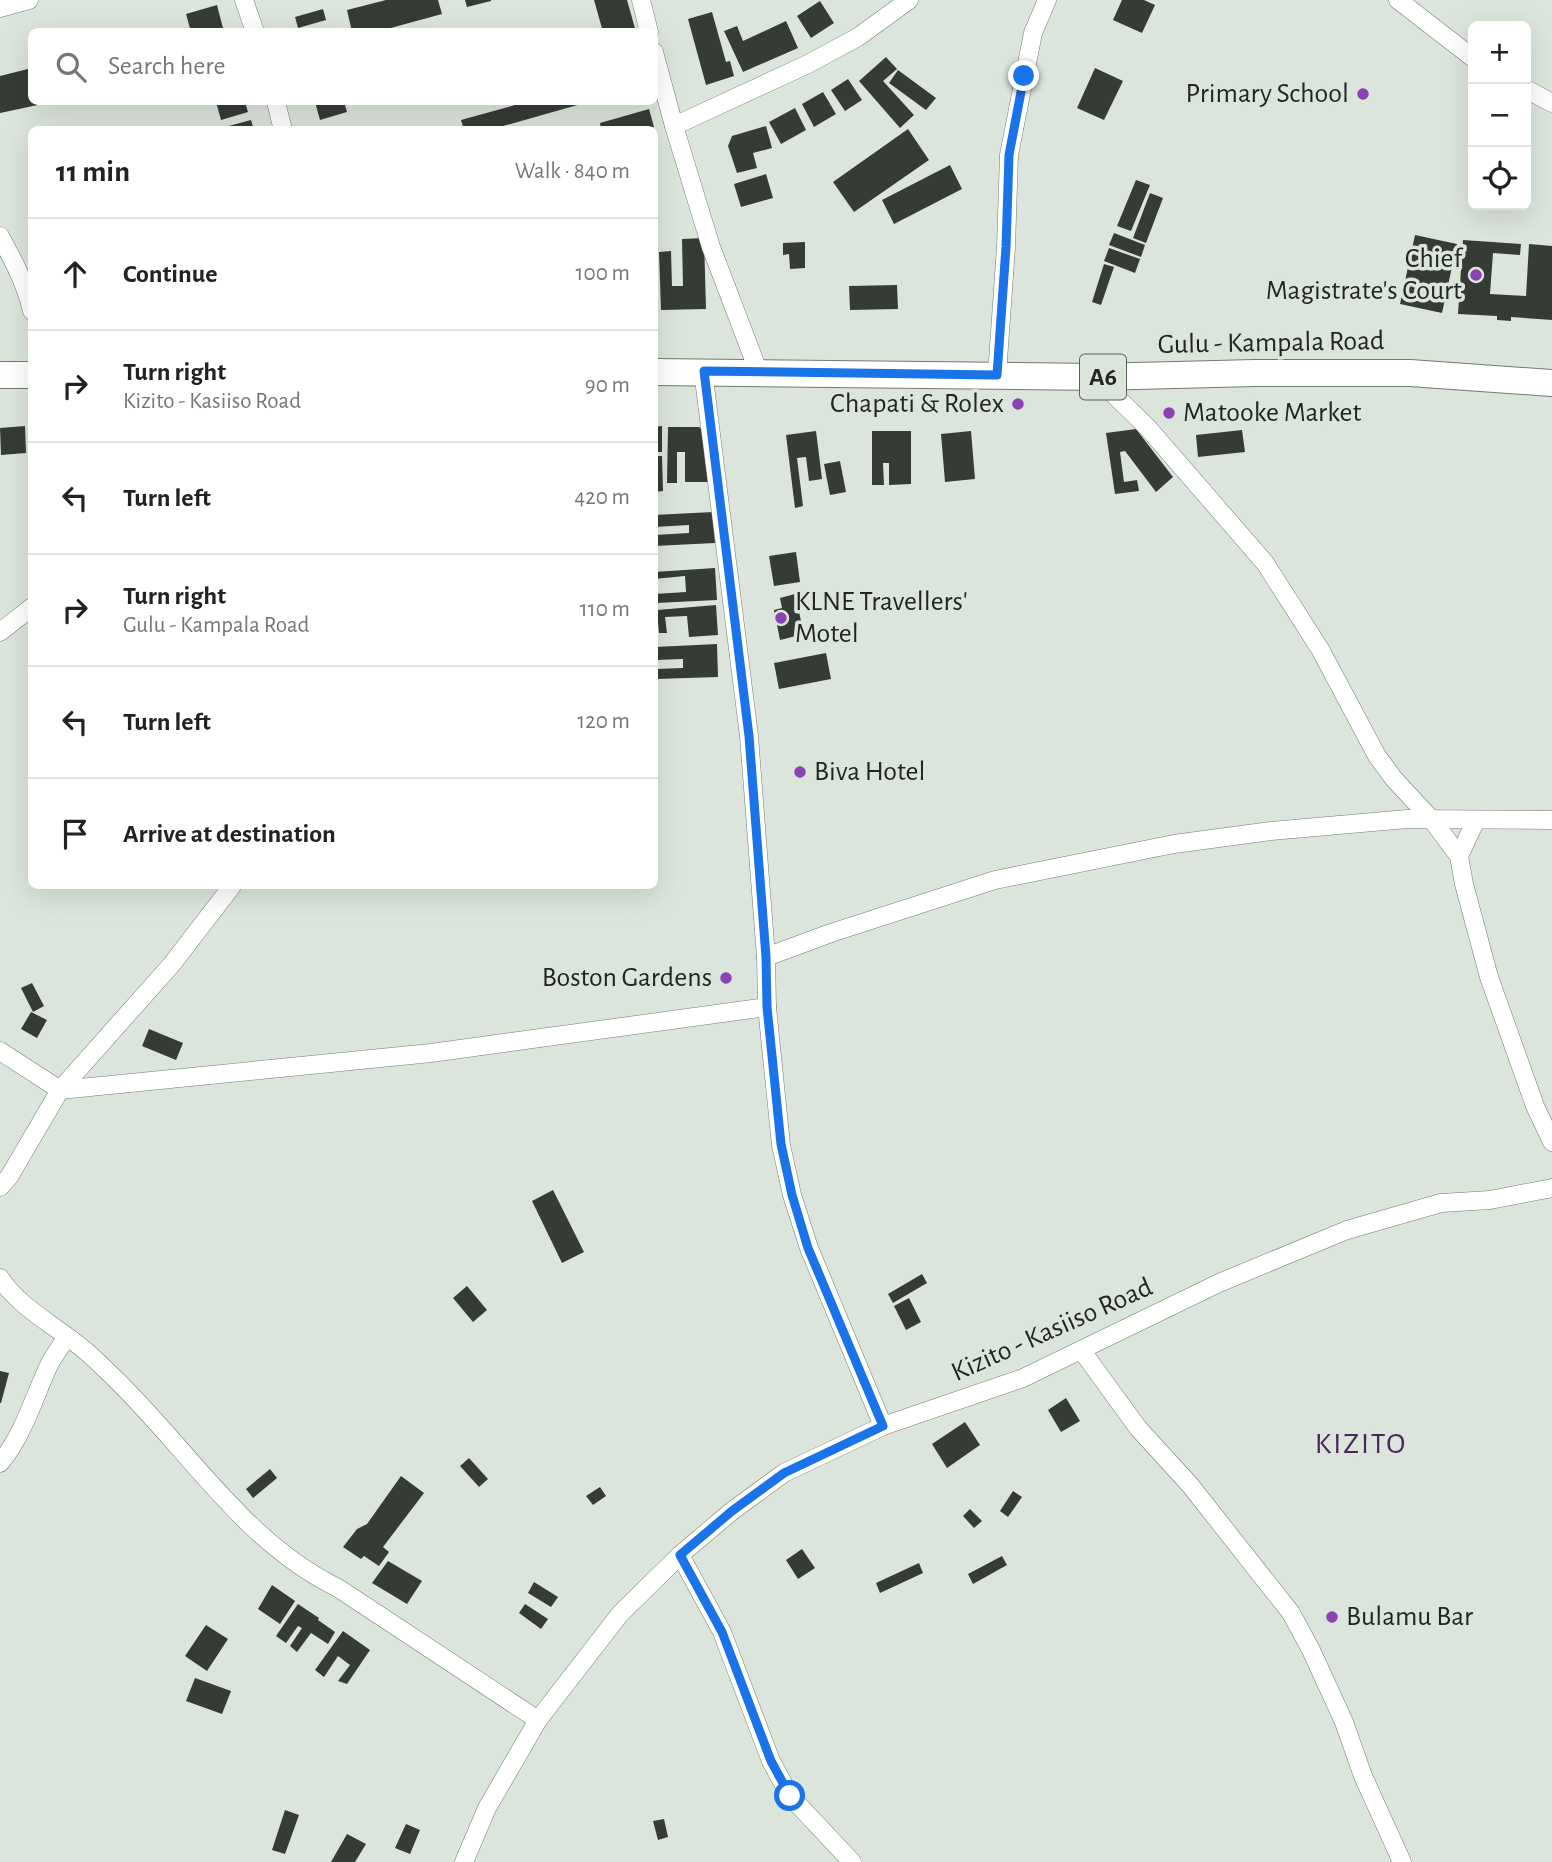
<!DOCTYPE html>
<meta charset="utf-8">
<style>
:root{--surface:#fff;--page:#f6f6f6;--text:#222;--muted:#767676;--line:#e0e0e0}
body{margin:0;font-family:"Alegreya Sans",sans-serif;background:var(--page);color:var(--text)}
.controls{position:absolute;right:21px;top:21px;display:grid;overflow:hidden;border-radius:10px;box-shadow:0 7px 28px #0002}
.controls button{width:63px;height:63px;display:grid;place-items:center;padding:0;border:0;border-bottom:2px solid var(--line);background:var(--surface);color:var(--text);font:35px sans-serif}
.stop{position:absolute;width:21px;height:21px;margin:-16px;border:5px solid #1a73e8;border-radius:50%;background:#fff}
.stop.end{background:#1a73e8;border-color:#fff;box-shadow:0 2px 7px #0008}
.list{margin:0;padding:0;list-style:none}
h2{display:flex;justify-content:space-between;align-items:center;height:91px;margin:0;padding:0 28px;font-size:30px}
h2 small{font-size:23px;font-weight:400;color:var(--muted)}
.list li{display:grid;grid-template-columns:46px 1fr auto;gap:21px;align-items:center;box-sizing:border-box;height:112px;padding:0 28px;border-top:2px solid var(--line)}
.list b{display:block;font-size:26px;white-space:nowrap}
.list p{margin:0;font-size:23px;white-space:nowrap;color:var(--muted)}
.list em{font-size:23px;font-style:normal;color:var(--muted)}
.icon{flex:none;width:38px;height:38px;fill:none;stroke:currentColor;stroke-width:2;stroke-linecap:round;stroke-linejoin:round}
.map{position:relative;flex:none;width:1552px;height:1862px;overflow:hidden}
.search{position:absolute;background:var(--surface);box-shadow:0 7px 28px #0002;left:28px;top:28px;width:630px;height:77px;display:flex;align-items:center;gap:18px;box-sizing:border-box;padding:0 24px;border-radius:10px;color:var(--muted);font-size:26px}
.panel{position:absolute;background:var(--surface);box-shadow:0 7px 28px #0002;left:28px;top:126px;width:630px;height:763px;border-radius:10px}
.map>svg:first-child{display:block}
.building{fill:#363c35}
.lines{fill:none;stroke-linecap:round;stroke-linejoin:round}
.minor-casing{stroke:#727a72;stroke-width:19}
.primary-casing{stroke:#727a72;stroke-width:28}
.minor{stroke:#fff;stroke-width:18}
.primary{stroke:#fff;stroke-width:26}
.route{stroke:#1a73e8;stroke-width:9}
.poi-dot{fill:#8d42b4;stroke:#dce5dc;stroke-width:2.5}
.labels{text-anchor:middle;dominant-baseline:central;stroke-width:7;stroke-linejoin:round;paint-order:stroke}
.shield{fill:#dce5dc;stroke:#5a5f5a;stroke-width:2}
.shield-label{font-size:26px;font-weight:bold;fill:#222522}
.poi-label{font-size:28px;fill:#222522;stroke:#dce5dc;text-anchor:end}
.street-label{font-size:28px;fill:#222522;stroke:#dce5dc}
.neighbourhood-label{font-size:30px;letter-spacing:2px;fill:#4a265e;stroke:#dce5dc}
</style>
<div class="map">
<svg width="1552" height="1862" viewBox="0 0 1552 1862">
<rect width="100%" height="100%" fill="#dce5dc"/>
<g class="building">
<polygon points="386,0 438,0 442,14 376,32 352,32 347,10"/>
<polygon points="465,0 491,0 491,1 467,7"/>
<polygon points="594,0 627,0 636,32 603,32"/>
<polygon points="1122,0 1144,0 1155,5 1142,33 1113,20"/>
<polygon points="820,1 834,23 811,38 797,16"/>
<polygon points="217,5 224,32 191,32 186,14"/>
<polygon points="323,9 326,20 298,28 295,17"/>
<polygon points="712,12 726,62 730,61 734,76 706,85 688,19"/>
<polygon points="786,21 798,48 743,72 724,31 737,26 743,41"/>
<polygon points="886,57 897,69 883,81 914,115 900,128 859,81"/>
<polygon points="32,68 32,102 47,103 0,113 0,76"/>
<polygon points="1095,68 1123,81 1104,120 1077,108"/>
<polygon points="898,70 936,98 926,110 889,83"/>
<polygon points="848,79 862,100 845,111 831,90"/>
<polygon points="823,92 836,114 814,127 802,104"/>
<polygon points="216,102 245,102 248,112 221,120"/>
<polygon points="315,102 344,102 347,112 320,120"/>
<polygon points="526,102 588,102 489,130 464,130 461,120"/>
<polygon points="795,108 806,130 781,144 769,122"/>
<polygon points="649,109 654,127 646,130 601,130 600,123"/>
<polygon points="251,120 254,130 226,130 225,127"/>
<polygon points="766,126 772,148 753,153 757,168 737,173 728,146 732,136"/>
<polygon points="908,129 929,160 854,212 833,182"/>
<polygon points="950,165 962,189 894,224 882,200"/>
<polygon points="766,174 773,198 741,207 734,184"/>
<polygon points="1136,180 1150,185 1131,231 1117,226"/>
<polygon points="1150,193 1163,198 1146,243 1133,238"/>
<polygon points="1114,233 1145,245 1141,257 1109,245"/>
<polygon points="1415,235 1457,244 1442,313 1400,304"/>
<polygon points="704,238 706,309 661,310 659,252 671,251 672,286 683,286 682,239"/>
<polygon points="1463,240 1521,244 1520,255 1493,253 1490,294 1526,296 1529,244 1552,246 1552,320 1511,317 1511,321 1497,320 1497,316 1458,314"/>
<polygon points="805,242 805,268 790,269 789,254 783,255 783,243"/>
<polygon points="1109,248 1140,259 1135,273 1104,261"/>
<polygon points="1104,264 1114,267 1101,305 1092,302"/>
<polygon points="897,285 898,309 850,310 849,286"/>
<polygon points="25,426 26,453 1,455 0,428"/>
<polygon points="662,426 662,452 654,452 654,427"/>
<polygon points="668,427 699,427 707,434 708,482 685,482 685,452 677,452 677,483 667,483"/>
<polygon points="1136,429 1173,477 1156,492 1125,451 1120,452 1124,482 1137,480 1139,491 1115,494 1106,433"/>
<polygon points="1242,430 1245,452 1198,457 1196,435"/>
<polygon points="816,431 822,479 809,481 806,457 797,458 803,506 795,508 786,435"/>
<polygon points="872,431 911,431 911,484 889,485 889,463 883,463 884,485 872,485"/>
<polygon points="971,431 975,479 945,482 941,434"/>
<polygon points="654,456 662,456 663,491 654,492"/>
<polygon points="840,461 846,492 830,495 824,464"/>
<polygon points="713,512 715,543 654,546 654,535 689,533 689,525 654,527 654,515"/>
<polygon points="796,552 800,582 774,586 769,556"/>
<polygon points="715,568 717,600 656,603 655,594 686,592 685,576 654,579 654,572"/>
<polygon points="795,594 804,634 780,640 774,610 782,608 780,598"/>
<polygon points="716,605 718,635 689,637 687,616 665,617 667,633 659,633 657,610"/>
<polygon points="717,644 718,677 656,679 656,669 683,668 683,659 655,660 655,647"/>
<polygon points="826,653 831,679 779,689 774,663"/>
<polygon points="32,983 44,1006 33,1012 21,988"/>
<polygon points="31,1012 47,1020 37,1038 21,1029"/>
<polygon points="149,1029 183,1043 176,1060 142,1046"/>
<polygon points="553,1190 584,1252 562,1263 532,1201"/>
<polygon points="922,1274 927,1283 893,1303 888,1294"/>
<polygon points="467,1286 487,1310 473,1322 453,1298"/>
<polygon points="909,1298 921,1322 906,1330 894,1306"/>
<polygon points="0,1371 9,1373 1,1403 0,1403"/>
<polygon points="1066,1398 1080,1421 1061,1432 1048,1410"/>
<polygon points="965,1422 980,1445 947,1468 932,1444"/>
<polygon points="469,1458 488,1479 479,1487 460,1466"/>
<polygon points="270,1469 277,1478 253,1498 246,1489"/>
<polygon points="401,1476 424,1493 383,1547 389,1552 379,1566 364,1556 361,1559 343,1547 357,1529 367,1524"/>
<polygon points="600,1487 606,1496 593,1505 586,1496"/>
<polygon points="1013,1491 1022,1497 1008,1517 1000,1511"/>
<polygon points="970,1509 982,1521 974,1528 963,1516"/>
<polygon points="802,1549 815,1568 798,1579 786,1560"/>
<polygon points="1002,1556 1007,1565 973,1584 968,1574"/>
<polygon points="388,1561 422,1581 407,1604 372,1583"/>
<polygon points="919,1563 923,1573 880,1593 876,1583"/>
<polygon points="534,1582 558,1597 551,1607 528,1593"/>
<polygon points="272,1585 295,1601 280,1624 258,1609"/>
<polygon points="298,1604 319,1618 318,1620 335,1632 328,1644 311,1633 297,1652 290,1646 302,1628 298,1626 286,1643 276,1636"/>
<polygon points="525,1604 548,1619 541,1629 519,1613"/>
<polygon points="206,1625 228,1639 207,1671 185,1656"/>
<polygon points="343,1631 370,1650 347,1684 338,1681 350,1665 338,1656 324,1677 315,1670"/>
<polygon points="195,1678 231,1691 222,1714 186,1701"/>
<polygon points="285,1810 299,1815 285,1854 272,1850"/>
<polygon points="664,1819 668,1837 658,1840 653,1821"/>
<polygon points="406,1824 420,1830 410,1854 395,1848"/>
<polygon points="347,1834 366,1844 355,1862 331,1862"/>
</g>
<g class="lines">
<defs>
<g id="minor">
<polyline points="244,0 255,32"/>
<polyline points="641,0 649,32"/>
<polyline points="1398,0 1473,58"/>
<polyline points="0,8 29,0"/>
<polyline points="654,52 674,126 711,247 759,373"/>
<polyline points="1526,89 1552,103"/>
<polyline points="276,102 283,130"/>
<polyline points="674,126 808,64 858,37 909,0"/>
<path d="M0 236C13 260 26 284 32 311"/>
<polyline points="703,371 749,736 766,957 767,1007 781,1145 792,1195 809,1248 883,1426"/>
<polyline points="997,375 1006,247 1009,155 1033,33 1047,0"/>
<polyline points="1096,377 1148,428 1265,563 1320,649 1377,756 1394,779 1432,820 1459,856 1464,884 1489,977 1535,1106 1552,1142"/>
<polyline points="0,632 32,607"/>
<polyline points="1459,856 1476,820"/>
<polyline points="766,957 831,933 995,880 1174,844 1271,831 1407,819 1552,820"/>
<polyline points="0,1051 60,1090 431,1053 767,1007"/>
<polyline points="0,1187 9,1177 60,1090 172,964 232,886"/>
<path d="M0 1278C18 1305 47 1321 73 1341 84 1349 95 1359 105 1369 183 1441 241 1541 338 1588L538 1720"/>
<polyline points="1082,1351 1138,1428 1190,1485 1291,1613 1311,1650 1344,1722 1363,1776 1402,1862"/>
<path d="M0 1463C23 1436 34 1397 49 1365 54 1355 61 1346 67 1337"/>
<polyline points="680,1555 722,1632 771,1761 790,1796 852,1862"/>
<polyline points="464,1862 487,1808 538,1720 620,1614 680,1555 732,1511 784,1473 883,1426 1023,1378 1219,1283 1347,1230 1441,1203 1490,1200 1552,1188"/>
</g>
<g id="primary">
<polyline points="654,372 1096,377 1255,373 1410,373 1552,383"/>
<polyline points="0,375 32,375"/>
</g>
</defs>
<use href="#minor" class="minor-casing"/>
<use href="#primary" class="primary-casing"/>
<use href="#minor" class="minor"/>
<use href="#primary" class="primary"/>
</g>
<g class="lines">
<polyline class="route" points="790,1796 771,1761 722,1632 680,1555 732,1511 784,1473 883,1426 808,1248 792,1195 781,1144 767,1007 766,957 749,736 704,371 997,375 1006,247 1009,155 1024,76"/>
</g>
<g class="poi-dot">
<circle cx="1363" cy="94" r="7"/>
<circle cx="1476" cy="275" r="7"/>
<circle cx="1018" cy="404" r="7"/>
<circle cx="1169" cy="413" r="7"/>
<circle cx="781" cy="618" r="7"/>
<circle cx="800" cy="772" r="7"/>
<circle cx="726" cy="978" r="7"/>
<circle cx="1332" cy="1617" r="7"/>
</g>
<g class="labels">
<rect class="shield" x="1080" y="354.5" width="46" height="45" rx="5"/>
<g class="shield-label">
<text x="1103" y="377">A6</text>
</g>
<g class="poi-label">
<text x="1349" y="94">Primary School</text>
<text x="1462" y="259">Chief<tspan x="1462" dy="32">Magistrate's Court</tspan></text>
<text x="1004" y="404">Chapati &amp; Rolex</text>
<text x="1183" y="413" text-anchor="start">Matooke Market</text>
<text x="795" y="602" text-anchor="start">KLNE Travellers'<tspan x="795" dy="32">Motel</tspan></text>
<text x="814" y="772" text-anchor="start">Biva Hotel</text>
<text x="712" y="978">Boston Gardens</text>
<text x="1346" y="1617" text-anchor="start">Bulamu Bar</text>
</g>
<g class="street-label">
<text transform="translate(1271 343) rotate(-1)">Gulu - Kampala Road</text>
<text transform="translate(1052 1330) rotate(-24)">Kizito - Kasiiso Road</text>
</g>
<g class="neighbourhood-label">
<text x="1361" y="1444">KIZITO</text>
</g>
</g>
</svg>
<div class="controls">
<button>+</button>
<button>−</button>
<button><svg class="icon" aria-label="locate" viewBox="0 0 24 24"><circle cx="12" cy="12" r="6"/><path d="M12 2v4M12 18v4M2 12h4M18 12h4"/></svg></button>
</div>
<div class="stop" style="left:790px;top:1796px"></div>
<div class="stop end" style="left:1024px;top:76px"></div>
<div class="search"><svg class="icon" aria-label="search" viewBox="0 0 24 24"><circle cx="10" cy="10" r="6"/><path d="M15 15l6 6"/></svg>Search here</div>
<section class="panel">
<h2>11 min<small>Walk · 840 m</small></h2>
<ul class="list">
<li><svg class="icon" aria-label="ahead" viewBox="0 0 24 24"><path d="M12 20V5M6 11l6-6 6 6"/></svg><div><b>Continue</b></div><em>100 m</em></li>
<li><svg class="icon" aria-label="right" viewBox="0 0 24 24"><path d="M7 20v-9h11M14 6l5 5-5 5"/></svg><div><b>Turn right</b><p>Kizito - Kasiiso Road</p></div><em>90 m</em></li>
<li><svg class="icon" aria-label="left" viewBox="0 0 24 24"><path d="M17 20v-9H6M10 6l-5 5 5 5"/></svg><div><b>Turn left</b></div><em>420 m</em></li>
<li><svg class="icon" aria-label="right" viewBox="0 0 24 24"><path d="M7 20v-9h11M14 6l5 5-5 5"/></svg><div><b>Turn right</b><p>Gulu - Kampala Road</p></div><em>110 m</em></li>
<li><svg class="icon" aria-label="left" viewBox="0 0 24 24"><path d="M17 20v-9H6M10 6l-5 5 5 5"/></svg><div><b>Turn left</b></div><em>120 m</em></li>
<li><svg class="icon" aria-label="arrive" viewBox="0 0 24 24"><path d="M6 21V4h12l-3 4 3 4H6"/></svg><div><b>Arrive at destination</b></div></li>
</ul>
</section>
</div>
